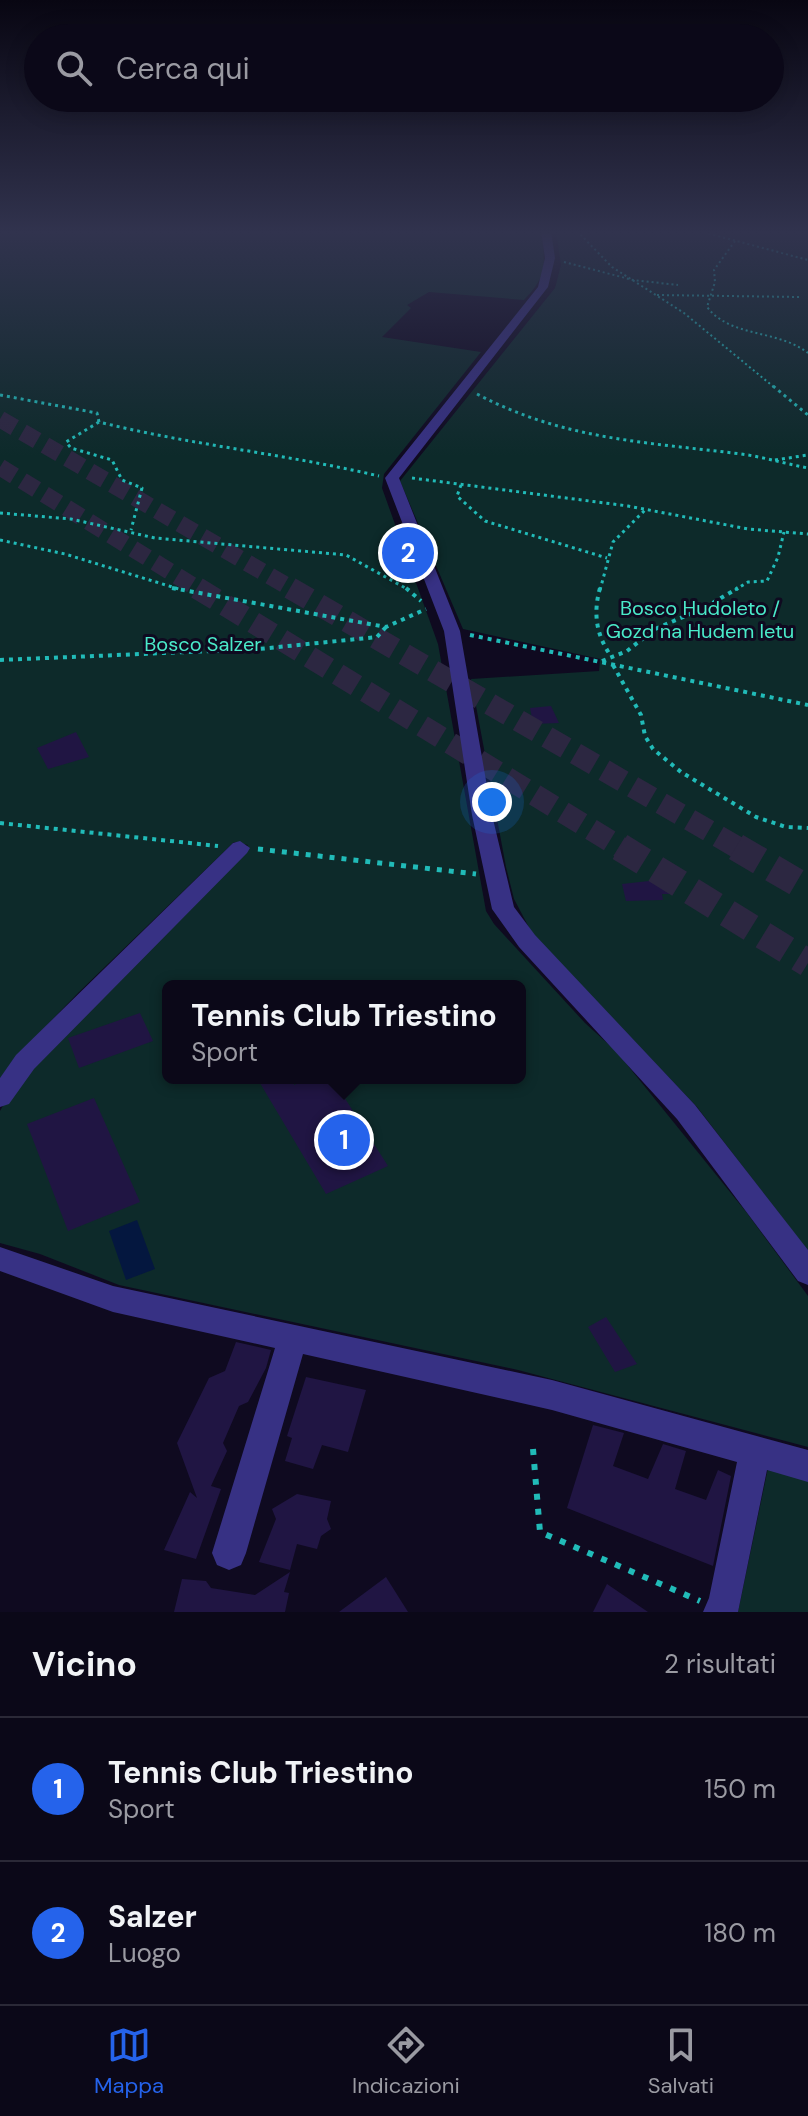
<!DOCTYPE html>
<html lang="it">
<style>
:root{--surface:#0b0818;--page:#141121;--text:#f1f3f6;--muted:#9a9aa2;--line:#2b2937;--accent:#2563eb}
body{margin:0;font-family:"DM Sans",sans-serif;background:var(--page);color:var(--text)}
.you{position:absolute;left:492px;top:802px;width:28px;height:28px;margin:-20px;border:6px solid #fff;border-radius:50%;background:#1a73e8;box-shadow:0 0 0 12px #1a73e833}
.badge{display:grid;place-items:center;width:52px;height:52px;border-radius:50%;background:var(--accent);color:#fff;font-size:26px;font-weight:700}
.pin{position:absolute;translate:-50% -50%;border:4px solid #fff;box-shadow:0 2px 8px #0006}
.popup{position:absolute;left:162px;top:980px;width:364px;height:104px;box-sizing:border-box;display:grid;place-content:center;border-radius:12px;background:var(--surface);filter:drop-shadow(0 2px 6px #0005);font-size:26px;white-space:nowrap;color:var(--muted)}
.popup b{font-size:30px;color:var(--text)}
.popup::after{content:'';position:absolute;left:50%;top:100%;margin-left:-16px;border:16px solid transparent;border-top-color:var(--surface)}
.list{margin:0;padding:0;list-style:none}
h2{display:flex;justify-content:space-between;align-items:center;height:104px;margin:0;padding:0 32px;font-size:34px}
h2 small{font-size:26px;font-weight:400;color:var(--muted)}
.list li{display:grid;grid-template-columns:52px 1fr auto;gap:24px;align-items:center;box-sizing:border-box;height:144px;padding:0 32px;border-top:2px solid var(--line)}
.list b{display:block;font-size:30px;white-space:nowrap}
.list p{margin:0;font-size:26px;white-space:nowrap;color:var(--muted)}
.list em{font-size:26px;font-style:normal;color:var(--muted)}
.icon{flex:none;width:44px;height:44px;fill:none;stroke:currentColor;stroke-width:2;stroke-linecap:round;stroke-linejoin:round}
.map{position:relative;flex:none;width:808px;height:1612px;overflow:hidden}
.search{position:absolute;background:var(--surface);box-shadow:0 4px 20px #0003;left:24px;right:24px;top:24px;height:88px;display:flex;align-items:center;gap:20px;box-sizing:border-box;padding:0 28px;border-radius:44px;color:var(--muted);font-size:30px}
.sheet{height:392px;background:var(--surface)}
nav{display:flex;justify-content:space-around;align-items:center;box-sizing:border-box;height:112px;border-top:2px solid var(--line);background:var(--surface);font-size:22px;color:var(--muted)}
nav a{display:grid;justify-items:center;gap:4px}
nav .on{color:var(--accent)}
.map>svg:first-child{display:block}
.green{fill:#0d2a2a;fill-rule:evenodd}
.water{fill:#04173f}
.building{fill:#201543}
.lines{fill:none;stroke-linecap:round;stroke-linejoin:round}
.motorway-tunnel-far2{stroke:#2c2741;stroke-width:17;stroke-dasharray:17 9;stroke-linecap:butt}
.motorway-tunnel-far1{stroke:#2c2741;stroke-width:22;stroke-dasharray:22 11;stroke-linecap:butt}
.motorway-tunnel{stroke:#2c2741;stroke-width:28;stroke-dasharray:28 14;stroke-linecap:butt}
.path-far4{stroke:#21bbb8;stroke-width:2;stroke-dasharray:2 3;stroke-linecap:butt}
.path-far3{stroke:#21bbb8;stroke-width:3;stroke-dasharray:3 4;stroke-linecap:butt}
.path-far2{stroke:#21bbb8;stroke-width:4;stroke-dasharray:4 5;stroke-linecap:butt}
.path-far1{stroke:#21bbb8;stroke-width:5;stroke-dasharray:5 7;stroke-linecap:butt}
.path{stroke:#21bbb8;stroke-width:6;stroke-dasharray:6 9;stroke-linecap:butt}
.minor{fill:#373184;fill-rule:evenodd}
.labels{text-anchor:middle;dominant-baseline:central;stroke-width:6;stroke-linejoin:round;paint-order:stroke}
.park-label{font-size:20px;fill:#4aeac9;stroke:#0f0a20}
</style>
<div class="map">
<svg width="808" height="1612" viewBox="0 0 808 1612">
<rect width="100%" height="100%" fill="#0f0a20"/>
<g class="green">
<path d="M0 231H541C545 263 548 276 524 300L429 292 407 305 411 308 382 337 481 352 384 474 382 488 438 644 486 911 494 924 585 1023 616 1051 747 1213 808 1296V1447L518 1370 119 1285 40 1254 0 1243V1111L19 1077 248 845 234 842 79 992 13 1060 0 1079ZM168 986H520V1078H168Z"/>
<polygon points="556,231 808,231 808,1251 697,1107 533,935 514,899 506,867 471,679 599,671 600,659 463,629 400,481 555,288 561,265"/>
<polygon points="768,1468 808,1479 808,1612 738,1612"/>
</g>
<polygon class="water" points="137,1220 155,1269 126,1280 109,1231"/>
<g class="building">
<polygon points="551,706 559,723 533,724 530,708"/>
<polygon points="76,732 89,757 48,769 37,748"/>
<polygon points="667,879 672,894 662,894 663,900 626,901 622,884"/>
<polygon points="140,1013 153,1041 79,1068 68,1038"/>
<polygon points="257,1078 293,1078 294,1085 311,1078 332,1078 388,1166 326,1194"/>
<polygon points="94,1098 140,1202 68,1231 27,1124"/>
<polygon points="606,1317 637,1364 615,1372 588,1327"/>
<polygon points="236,1342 271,1350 266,1368 248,1402 239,1406 223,1443 227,1451 211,1486 221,1489 196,1559 164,1550 190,1492 197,1498 177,1443 209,1378 225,1371"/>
<polygon points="306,1377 366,1390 348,1452 322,1445 313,1469 285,1461 292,1438 287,1436"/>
<polygon points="593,1425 624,1433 613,1466 648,1479 663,1444 686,1451 675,1489 706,1500 718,1470 731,1476 713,1566 567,1508"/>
<polygon points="297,1494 331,1501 327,1519 331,1529 321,1536 317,1549 297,1544 290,1570 259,1562 276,1519 272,1509"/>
<polygon points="290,1572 284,1592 289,1593 285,1612 174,1612 182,1579 206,1581 211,1588 255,1595"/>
<polygon points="386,1577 408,1612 339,1612"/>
<polygon points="607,1584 648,1612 593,1612"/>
</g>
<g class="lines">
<g class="motorway-tunnel-far2">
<polyline points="0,419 294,590"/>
<polyline points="0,467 200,590"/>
</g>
<g class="motorway-tunnel-far1">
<polyline points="197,588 623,849"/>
<polyline points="290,588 740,849"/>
</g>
<g class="motorway-tunnel">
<polyline points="620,847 808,963"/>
<polyline points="736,847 808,889"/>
</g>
<g class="path-far4">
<polyline points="577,231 612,267 684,313 775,388"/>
<polyline points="699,231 808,260"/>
<path d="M735 241 714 270 715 282 707 307C731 338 777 329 808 353"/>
<polyline points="564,262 633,280 678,285"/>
<polyline points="657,295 799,297"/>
</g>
<g class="path-far3">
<polyline points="773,386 808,415"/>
<path d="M477 394C564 440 646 442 741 454 764 457 786 464 808 468"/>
<path d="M0 395 97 413 99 422C191 445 286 454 379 476"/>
<polyline points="99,422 66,442 71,448 112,460 122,480 142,488 131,530"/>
<polyline points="775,460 808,455"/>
<polyline points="412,478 628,506 748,529 808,534"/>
<polyline points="461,485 457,496 485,521 607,558"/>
<polyline points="0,513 71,519 155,538 346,555 409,590"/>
<polyline points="0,540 65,554 182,590"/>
<polyline points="600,590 613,542 645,510"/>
<polyline points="735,590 748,582 767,581 778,557 784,532"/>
</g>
<g class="path-far2">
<polyline points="172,588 386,627 426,609"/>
<polyline points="406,588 421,601"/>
<path d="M600 588C593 613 596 635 611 656"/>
<polyline points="470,635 808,705"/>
<polyline points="0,660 259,649 377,637 386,627"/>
<polyline points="602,661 627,651 655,629 704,608 738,588"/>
<polyline points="613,665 641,715 645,736 653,749 681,772 756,817 786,827 808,828"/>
<polyline points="0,823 218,846"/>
<polyline points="258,849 261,849"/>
</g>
<polyline class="path-far1" points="258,849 476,874"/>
<polyline class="path" points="533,1449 540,1532 700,1601"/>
<g class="minor">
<polygon points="541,231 551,231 555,258 548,287 399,478 460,631 492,815 514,907 535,935 695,1105 808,1250 808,1285 798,1281 677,1119 519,947 492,909 472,815 444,631 385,478 538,287 545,258"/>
<polygon points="240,841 250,848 247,853 34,1069 9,1104 0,1107 0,1078 16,1055 233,843"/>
<polygon points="0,1247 113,1286 552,1380 808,1450 808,1482 767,1470 738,1612 703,1612 709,1598 737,1462 552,1410 303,1354 246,1553 241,1565 229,1570 217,1565 212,1553 275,1348 113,1312 0,1271"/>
</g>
</g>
<linearGradient id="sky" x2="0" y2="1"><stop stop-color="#080612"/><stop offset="0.51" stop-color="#31334e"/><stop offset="1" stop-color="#31334e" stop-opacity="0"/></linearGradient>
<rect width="808" height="456" fill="url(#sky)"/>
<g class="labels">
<g class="park-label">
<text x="700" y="608">Bosco Hudoleto /<tspan x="700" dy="23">Gozd na Hudem letu</tspan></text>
<text x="203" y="644">Bosco Salzer</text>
</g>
</g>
</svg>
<div class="you"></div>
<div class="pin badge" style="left:344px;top:1140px">1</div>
<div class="popup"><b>Tennis Club Triestino</b>Sport</div>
<div class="pin badge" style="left:408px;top:553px">2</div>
<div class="search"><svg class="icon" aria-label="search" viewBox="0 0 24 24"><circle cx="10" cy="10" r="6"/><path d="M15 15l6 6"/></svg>Cerca qui</div>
</div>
<section class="sheet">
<h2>Vicino<small>2 risultati</small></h2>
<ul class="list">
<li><span class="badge">1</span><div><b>Tennis Club Triestino</b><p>Sport</p></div><em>150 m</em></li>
<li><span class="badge">2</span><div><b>Salzer</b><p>Luogo</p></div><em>180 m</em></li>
</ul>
</section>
<nav>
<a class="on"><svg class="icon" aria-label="map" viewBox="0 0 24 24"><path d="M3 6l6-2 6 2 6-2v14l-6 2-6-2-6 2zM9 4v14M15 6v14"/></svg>Mappa</a>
<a><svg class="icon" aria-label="directions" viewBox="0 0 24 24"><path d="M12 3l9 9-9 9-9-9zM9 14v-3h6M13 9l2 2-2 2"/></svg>Indicazioni</a>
<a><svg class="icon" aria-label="saved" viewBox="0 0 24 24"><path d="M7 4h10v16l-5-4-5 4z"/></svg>Salvati</a>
</nav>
